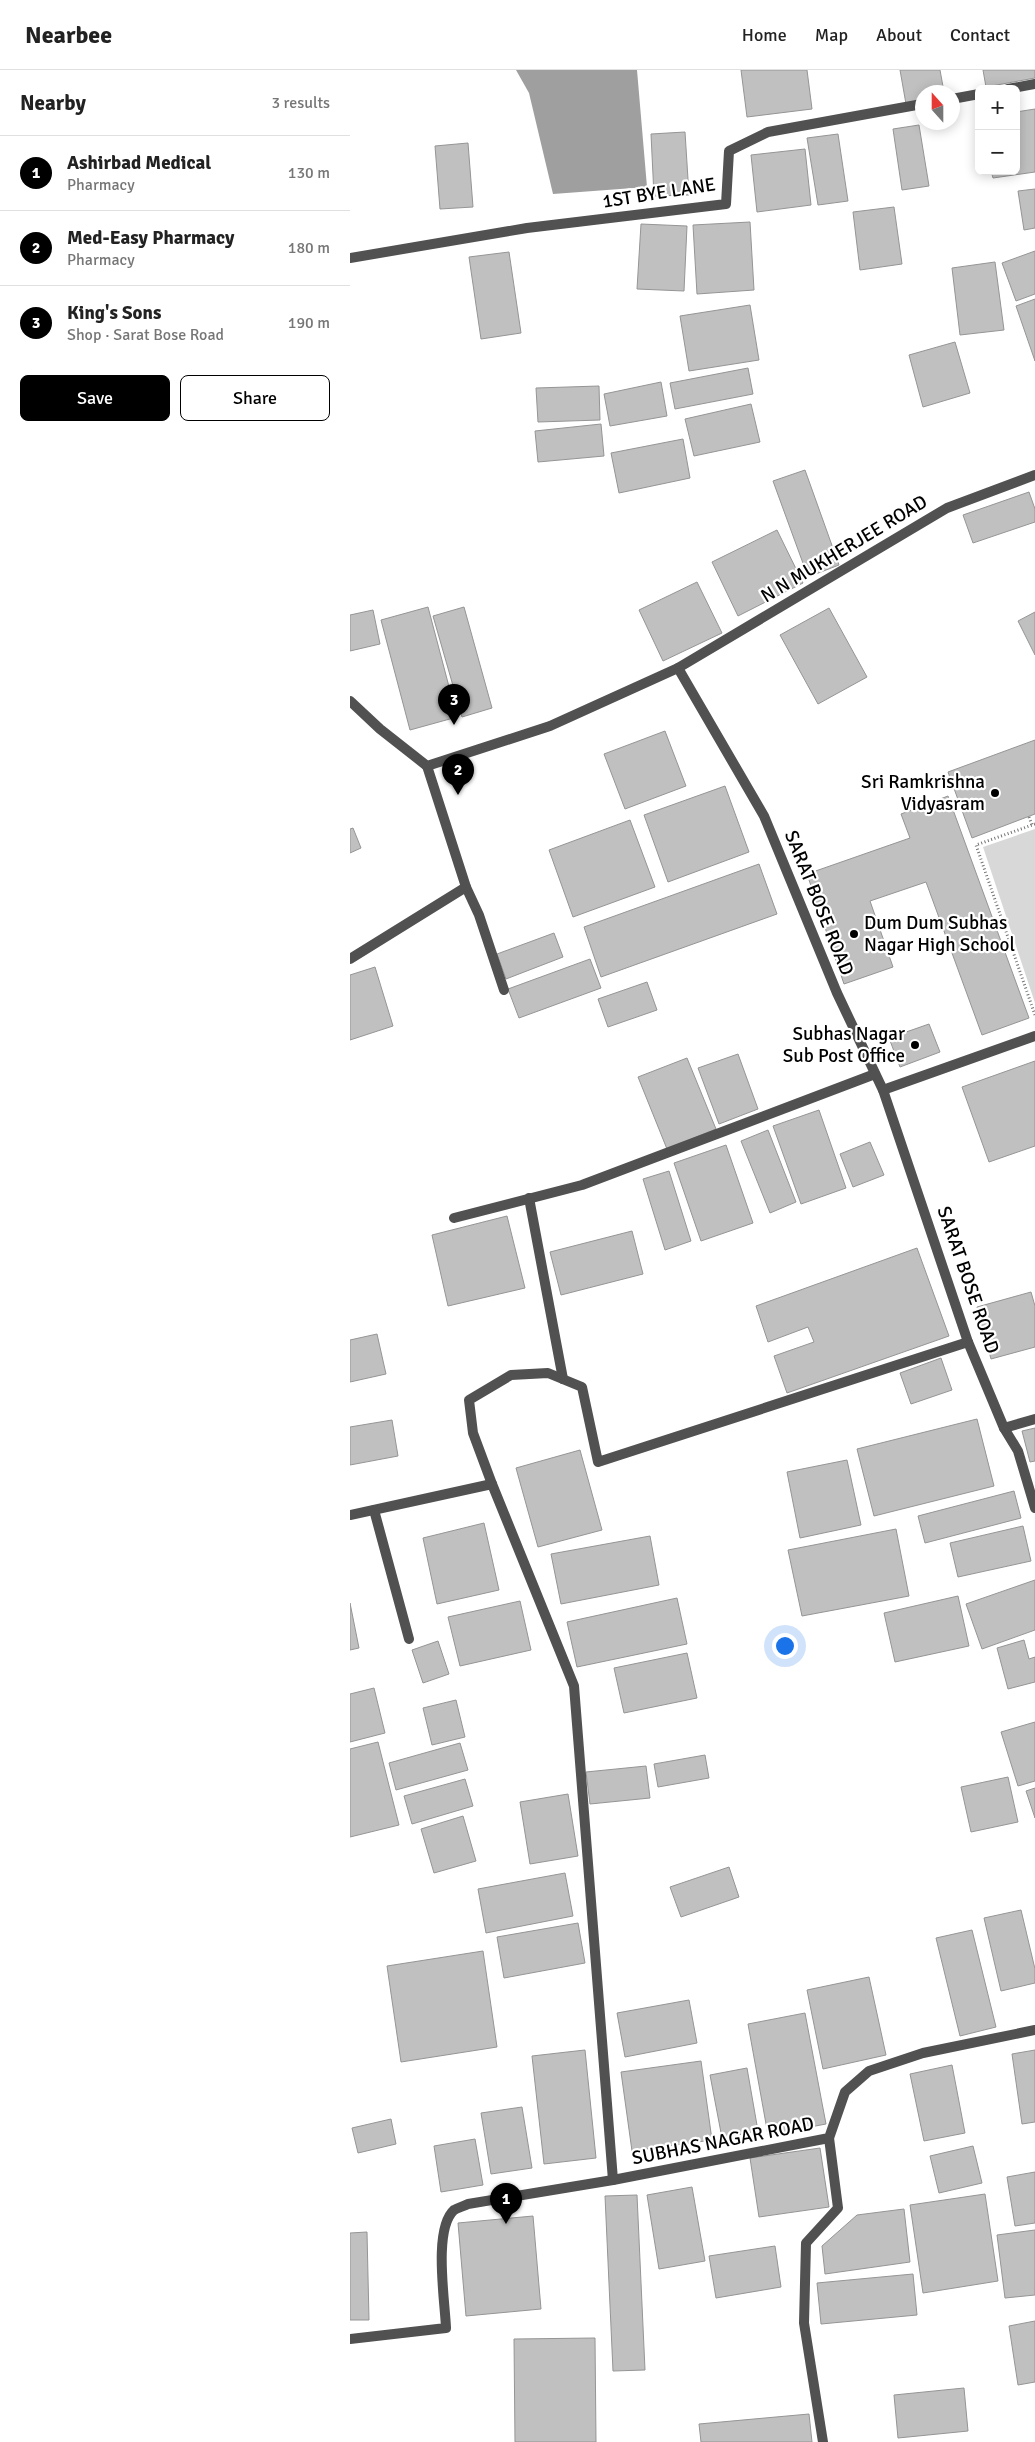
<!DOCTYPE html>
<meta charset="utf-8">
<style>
:root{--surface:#fff;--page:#f2f2f2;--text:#222;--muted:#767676;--line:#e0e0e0;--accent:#000}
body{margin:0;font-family:Signika,sans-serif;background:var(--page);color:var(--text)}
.controls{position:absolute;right:15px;top:15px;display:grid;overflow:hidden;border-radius:8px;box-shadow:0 2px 12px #0003}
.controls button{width:45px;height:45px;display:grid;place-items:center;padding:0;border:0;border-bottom:1px solid var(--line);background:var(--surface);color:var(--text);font:25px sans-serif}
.compass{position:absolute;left:565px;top:15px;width:45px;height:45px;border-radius:50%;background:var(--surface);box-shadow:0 2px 12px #0003;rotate:339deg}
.you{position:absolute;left:434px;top:1575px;width:18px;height:18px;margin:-12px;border:4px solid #fff;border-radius:50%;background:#1a73e8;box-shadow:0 0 0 8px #1a73e833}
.badge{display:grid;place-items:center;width:32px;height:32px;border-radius:50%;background:var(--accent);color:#fff;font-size:16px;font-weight:700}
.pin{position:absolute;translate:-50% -41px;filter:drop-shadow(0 1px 2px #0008)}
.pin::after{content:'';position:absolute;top:26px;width:18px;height:15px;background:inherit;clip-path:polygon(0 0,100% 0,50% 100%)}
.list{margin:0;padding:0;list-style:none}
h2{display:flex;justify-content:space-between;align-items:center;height:65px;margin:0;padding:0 20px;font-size:21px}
h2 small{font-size:16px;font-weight:400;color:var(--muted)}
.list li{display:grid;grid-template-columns:32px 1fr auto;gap:15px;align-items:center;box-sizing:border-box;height:75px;padding:0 20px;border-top:1px solid var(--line)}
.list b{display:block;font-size:19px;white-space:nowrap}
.list p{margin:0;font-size:16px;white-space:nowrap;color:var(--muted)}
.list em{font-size:16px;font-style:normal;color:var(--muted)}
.actions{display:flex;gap:10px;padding:15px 20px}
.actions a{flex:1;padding:11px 0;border:1px solid var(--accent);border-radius:8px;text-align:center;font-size:18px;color:var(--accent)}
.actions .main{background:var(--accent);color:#fff}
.map{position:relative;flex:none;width:685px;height:2372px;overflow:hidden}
header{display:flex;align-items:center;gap:30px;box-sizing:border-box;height:70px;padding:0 25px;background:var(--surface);border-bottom:1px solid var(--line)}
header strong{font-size:24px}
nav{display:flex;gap:28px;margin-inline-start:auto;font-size:18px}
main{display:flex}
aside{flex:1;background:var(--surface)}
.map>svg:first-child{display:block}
.green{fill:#d8d8d8}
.water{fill:#9f9f9f}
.building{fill:#c0c0c0;stroke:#959595}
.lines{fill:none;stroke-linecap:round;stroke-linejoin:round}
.path{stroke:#737373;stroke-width:3;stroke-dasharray:1 2.5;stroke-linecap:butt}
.street{stroke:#515151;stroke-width:10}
.poi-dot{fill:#000;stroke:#fff;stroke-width:2}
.labels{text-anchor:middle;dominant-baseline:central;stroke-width:4.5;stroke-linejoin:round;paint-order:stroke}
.street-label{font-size:19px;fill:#000;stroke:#fff}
.poi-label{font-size:19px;fill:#000;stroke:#fff;text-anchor:end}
</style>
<header>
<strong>Nearbee</strong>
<nav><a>Home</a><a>Map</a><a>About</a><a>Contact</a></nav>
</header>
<main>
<aside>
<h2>Nearby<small>3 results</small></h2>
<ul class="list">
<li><span class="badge">1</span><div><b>Ashirbad Medical</b><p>Pharmacy</p></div><em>130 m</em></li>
<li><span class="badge">2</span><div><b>Med-Easy Pharmacy</b><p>Pharmacy</p></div><em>180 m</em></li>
<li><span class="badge">3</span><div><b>King's Sons</b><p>Shop · Sarat Bose Road</p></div><em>190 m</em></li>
</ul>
<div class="actions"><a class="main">Save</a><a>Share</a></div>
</aside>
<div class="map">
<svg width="685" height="2372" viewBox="0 0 685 2372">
<rect width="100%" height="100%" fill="#fff"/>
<polygon class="green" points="685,759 685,933 633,777"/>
<polygon class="water" points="166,0 287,0 297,117 203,124 179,23"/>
<g class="building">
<polygon points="391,0 457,0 462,39 397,47"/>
<polygon points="550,0 590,0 594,22 572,22 572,31 556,34"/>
<polygon points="633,0 685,0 685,8 636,17"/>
<polygon points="685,39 685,102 643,108 641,101 666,101 666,42"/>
<polygon points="569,55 579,116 552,120 543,59"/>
<polygon points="335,62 339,125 304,126 301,64"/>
<polygon points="488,64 498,131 468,135 457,68"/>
<polygon points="118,73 123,137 90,139 85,76"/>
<polygon points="455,79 461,135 407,142 401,85"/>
<polygon points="685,119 685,158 674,160 668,121"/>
<polygon points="544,137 552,194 510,200 503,142"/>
<polygon points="400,152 404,220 347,224 343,155"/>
<polygon points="291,154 337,156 334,221 287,219"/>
<polygon points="685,181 685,224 666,231 652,193"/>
<polygon points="159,182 171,263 131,269 119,187"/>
<polygon points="645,192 654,260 610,265 602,198"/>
<polygon points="685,229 685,291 666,236"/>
<polygon points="400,235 409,290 339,301 330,246"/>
<polygon points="605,272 620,323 573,337 559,285"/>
<polygon points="398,298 403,324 325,339 320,313"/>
<polygon points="311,312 317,346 260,356 254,324"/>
<polygon points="249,316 250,350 188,352 186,318"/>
<polygon points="401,334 410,372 344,386 335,349"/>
<polygon points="251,354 254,386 188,392 185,361"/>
<polygon points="333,369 340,408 269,423 261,383"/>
<polygon points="455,400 489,495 458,507 423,411"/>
<polygon points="679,422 685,439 685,452 623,473 613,445"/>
<polygon points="427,460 453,513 388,546 362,492"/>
<polygon points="347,512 372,563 313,591 289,540"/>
<polygon points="78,537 107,647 60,660 31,550"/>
<polygon points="114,537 142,638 112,647 83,546"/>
<polygon points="479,538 517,607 468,634 430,565"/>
<polygon points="23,540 30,574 0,581 0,545"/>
<polygon points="685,542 685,585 668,551"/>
<polygon points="315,661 336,716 275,739 254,684"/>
<polygon points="685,670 685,744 622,768 598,702"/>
<polygon points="375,716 399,782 318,812 294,745"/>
<polygon points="598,726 679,948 632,965 576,812 520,831 543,897 494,914 457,804 560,768 551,744"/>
<polygon points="280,750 305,817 223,847 199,780"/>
<polygon points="3,758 11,778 0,783 0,759"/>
<polygon points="409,794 427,844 251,907 234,857"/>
<polygon points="204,863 213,887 156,909 147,884"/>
<polygon points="240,889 251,918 169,948 158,919"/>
<polygon points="25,897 43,956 0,970 0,905"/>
<polygon points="297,912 307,940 258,957 248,929"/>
<polygon points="579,954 590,982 550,997 539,968"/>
<polygon points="388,984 408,1039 369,1054 348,998"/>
<polygon points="337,988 366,1059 317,1079 288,1007"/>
<polygon points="685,991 685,1076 639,1092 612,1017"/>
<polygon points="469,1040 496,1118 451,1134 423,1056"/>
<polygon points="418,1060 446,1132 420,1143 391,1071"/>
<polygon points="520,1072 534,1105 503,1117 490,1084"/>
<polygon points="376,1075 403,1153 351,1171 324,1093"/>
<polygon points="319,1101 341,1171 315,1180 293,1109"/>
<polygon points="157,1146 175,1218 98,1236 82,1165"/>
<polygon points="282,1161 293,1204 211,1225 200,1182"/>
<polygon points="567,1178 599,1266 437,1323 424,1286 464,1272 458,1257 418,1272 406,1236"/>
<polygon points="681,1222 685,1236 685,1277 641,1289 627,1237"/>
<polygon points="27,1264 36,1304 0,1312 0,1270"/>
<polygon points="591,1288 602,1320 561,1334 550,1303"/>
<polygon points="627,1349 644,1416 524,1446 507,1379"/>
<polygon points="42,1350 48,1386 0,1395 0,1357"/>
<polygon points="685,1358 685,1391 680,1392 672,1361"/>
<polygon points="230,1380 252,1460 188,1477 166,1398"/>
<polygon points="497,1390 511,1455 450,1468 437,1402"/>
<polygon points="664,1421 671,1448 575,1473 568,1446"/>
<polygon points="134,1453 149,1520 87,1534 73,1468"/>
<polygon points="673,1456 681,1491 608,1507 600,1473"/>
<polygon points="546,1459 559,1526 452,1546 438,1480"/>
<polygon points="300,1466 309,1515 211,1534 201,1484"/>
<polygon points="685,1510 685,1560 632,1579 616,1534"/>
<polygon points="608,1526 619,1576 545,1592 534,1543"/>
<polygon points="327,1528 337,1574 227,1597 217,1552"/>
<polygon points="170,1531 181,1580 110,1596 98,1547"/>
<polygon points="0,1533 9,1578 0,1580"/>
<polygon points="674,1570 679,1589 685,1587 685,1612 658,1619 647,1578"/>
<polygon points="88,1571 99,1604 73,1613 62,1580"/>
<polygon points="337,1583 347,1628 274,1643 264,1598"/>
<polygon points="24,1618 35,1663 0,1672 0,1624"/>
<polygon points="106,1630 115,1667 82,1675 73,1638"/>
<polygon points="685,1652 685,1711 668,1716 651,1662"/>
<polygon points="28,1672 49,1755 0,1767 0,1679"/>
<polygon points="110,1673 118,1700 46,1720 39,1693"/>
<polygon points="355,1685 359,1708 308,1717 304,1694"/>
<polygon points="296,1696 300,1728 240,1734 236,1702"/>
<polygon points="658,1707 668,1752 621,1762 611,1717"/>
<polygon points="115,1709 123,1736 62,1754 54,1726"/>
<polygon points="685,1718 685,1748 676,1721"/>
<polygon points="218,1724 228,1786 180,1794 170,1732"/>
<polygon points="113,1746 126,1791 84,1803 71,1759"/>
<polygon points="379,1797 389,1827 331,1847 320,1817"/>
<polygon points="215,1803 223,1846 136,1863 128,1819"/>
<polygon points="671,1840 685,1899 685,1913 651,1921 634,1848"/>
<polygon points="228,1853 235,1893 154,1908 147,1867"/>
<polygon points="622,1860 646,1957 610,1966 586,1868"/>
<polygon points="133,1881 147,1977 51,1992 37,1896"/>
<polygon points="519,1907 536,1985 473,1999 457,1920"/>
<polygon points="339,1930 347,1973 275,1987 267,1943"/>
<polygon points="455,1943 476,2054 418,2065 398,1954"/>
<polygon points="235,1980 246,2088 194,2094 182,1986"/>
<polygon points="685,1980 685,2052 672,2054 662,1984"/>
<polygon points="351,1991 362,2070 282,2081 271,2002"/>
<polygon points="602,1995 615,2063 574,2071 560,2004"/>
<polygon points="397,1998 408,2061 372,2068 360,2005"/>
<polygon points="172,2037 182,2098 141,2104 131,2043"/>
<polygon points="41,2049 46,2074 8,2083 2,2058"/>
<polygon points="125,2069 133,2115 91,2122 84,2076"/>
<polygon points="623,2076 632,2113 589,2123 580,2086"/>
<polygon points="470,2078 479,2137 409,2147 400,2088"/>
<polygon points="685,2102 685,2153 665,2156 657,2107"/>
<polygon points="342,2117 355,2191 309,2199 297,2125"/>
<polygon points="635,2124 648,2211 573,2223 560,2135"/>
<polygon points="287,2125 295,2300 263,2301 255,2126"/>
<polygon points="554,2139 560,2192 475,2204 472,2176 507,2145"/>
<polygon points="183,2146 191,2239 116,2246 108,2153"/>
<polygon points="685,2160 685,2225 655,2228 647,2165"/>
<polygon points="17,2162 19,2250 0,2250 0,2163"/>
<polygon points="425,2176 431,2217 366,2228 359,2186"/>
<polygon points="563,2204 567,2245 471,2254 467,2213"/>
<polygon points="685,2251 685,2312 668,2315 659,2256"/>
<polygon points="245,2268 246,2372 165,2372 164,2269"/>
<polygon points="614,2318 618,2361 548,2368 544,2325"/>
<polygon points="459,2344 462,2372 351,2372 349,2354"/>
</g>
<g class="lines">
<g class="path">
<polyline points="679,747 682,755"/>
<polyline points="685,945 626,775 685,754"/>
</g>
<g class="street">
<polyline points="658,19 685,14"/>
<polyline points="602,29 629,24"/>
<polyline points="0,188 177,158 376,134 379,81 418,62 572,34"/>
<polyline points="328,598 597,438 685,405"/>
<polyline points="0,631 30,659 77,696 200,656 328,598 414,746 487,923 533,1020 618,1272 654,1358 668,1381 685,1438"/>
<polyline points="116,817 129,845 154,920"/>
<polyline points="0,889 116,817 77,696"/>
<polyline points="533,1020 685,966"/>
<polyline points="179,1128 213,1309"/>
<polyline points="104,1148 232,1115 525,1004"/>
<polyline points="654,1358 685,1349"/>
<polyline points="142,1414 123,1363 119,1330 161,1305 198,1303 232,1317 248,1392 618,1272"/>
<polyline points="24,1440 59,1569"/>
<polyline points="0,1445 142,1414 224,1616 263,2110"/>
<path d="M0 2269 96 2258C95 2231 83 2159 104 2140 107 2138 114 2136 118 2134L263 2110 479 2068 495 2022 519 2001 573 1983 685 1960"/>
<polyline points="473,2372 454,2253 456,2173 488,2138 479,2068"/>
</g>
</g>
<g class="poi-dot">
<circle cx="645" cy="723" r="5"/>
<circle cx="504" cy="864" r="5"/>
<circle cx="565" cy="975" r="5"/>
</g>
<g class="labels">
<g class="street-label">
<text transform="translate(309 123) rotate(-9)">1ST BYE LANE</text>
<text transform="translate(494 479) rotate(-31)">N N MUKHERJEE ROAD</text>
<text transform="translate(469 833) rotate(68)">SARAT BOSE ROAD</text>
<text transform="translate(618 1210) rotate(71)">SARAT BOSE ROAD</text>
<text transform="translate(373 2071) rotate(-11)">SUBHAS NAGAR ROAD</text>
</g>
<g class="poi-label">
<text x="635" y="712">Sri Ramkrishna<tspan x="635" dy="22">Vidyasram</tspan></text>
<text x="514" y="853" text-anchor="start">Dum Dum Subhas<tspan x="514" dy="22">Nagar High School</tspan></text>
<text x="555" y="964">Subhas Nagar<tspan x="555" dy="22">Sub Post Office</tspan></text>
</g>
</g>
</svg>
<div class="controls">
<button>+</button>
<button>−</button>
</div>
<svg class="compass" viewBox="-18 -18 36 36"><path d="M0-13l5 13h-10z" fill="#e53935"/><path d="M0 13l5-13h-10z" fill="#767676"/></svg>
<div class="you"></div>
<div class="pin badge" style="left:156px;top:2154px">1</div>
<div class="pin badge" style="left:108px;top:725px">2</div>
<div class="pin badge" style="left:104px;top:655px">3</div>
</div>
</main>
